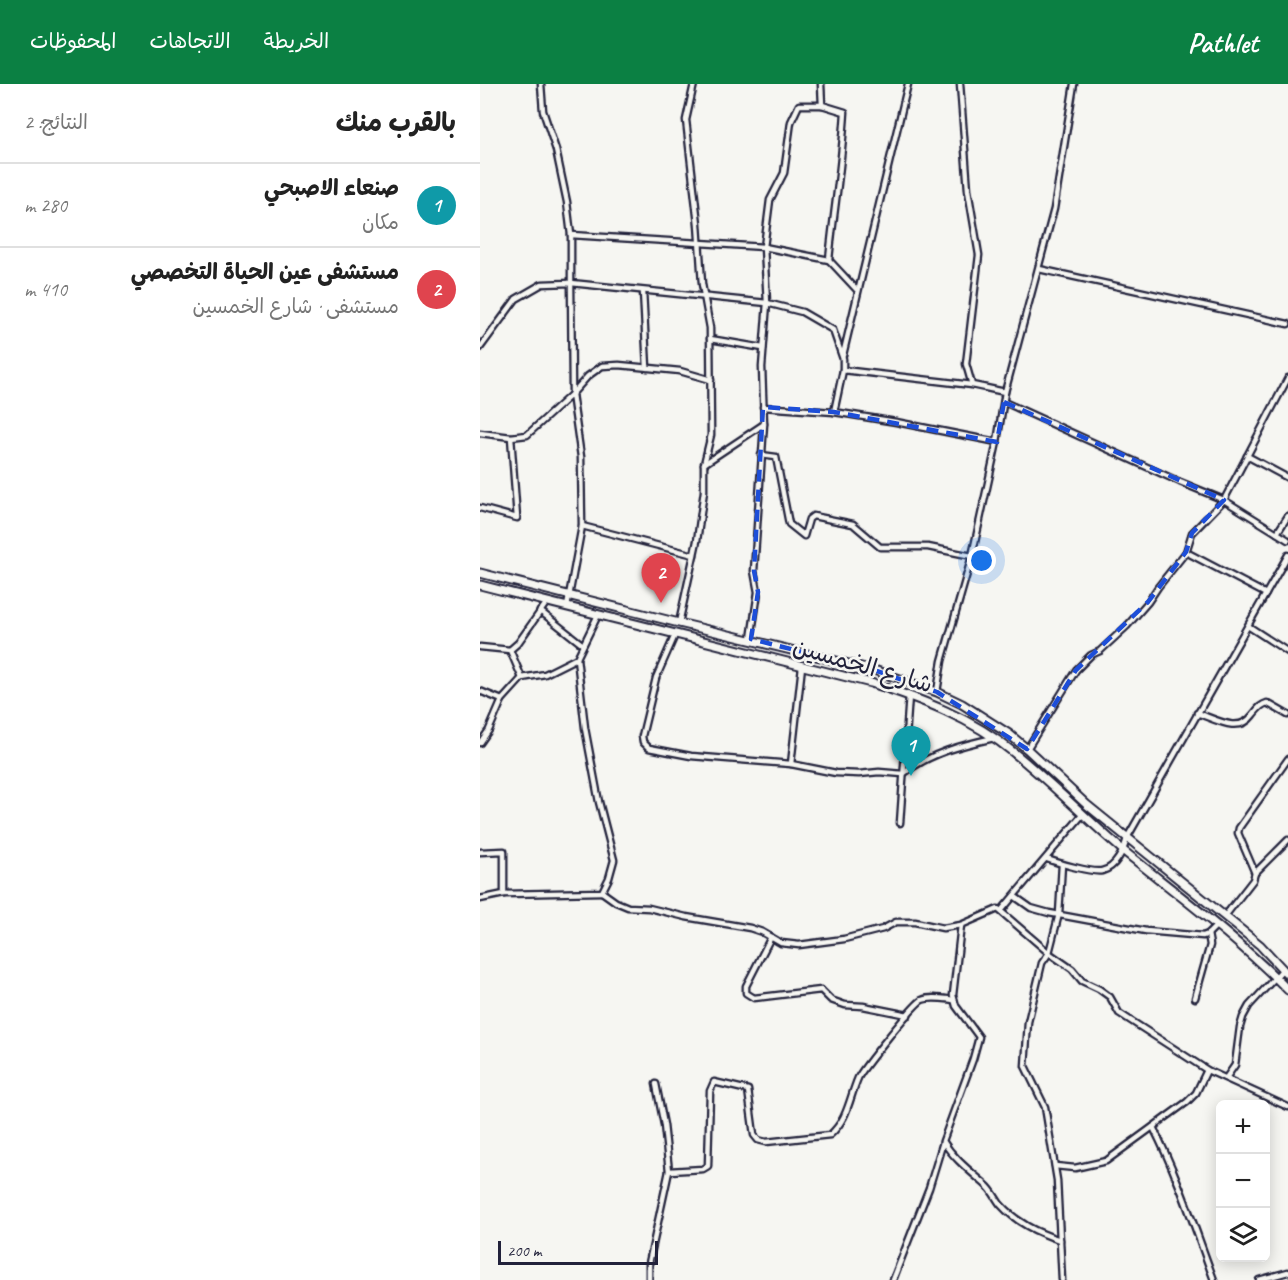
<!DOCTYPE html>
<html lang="ar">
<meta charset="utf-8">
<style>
:root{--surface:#fff;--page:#f2f2f2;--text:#222;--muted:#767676;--line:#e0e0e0;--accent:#0b8043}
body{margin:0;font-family:Caveat,"Playpen Sans Arabic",sans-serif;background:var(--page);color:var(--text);direction:rtl}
.controls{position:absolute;right:18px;bottom:18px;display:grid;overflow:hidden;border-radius:9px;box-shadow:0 3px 15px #0003}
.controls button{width:54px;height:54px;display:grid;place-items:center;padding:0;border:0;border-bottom:2px solid var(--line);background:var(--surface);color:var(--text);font:30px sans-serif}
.scale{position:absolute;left:18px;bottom:15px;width:160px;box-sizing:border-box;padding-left:6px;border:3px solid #22223b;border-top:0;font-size:16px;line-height:21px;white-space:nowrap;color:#22223b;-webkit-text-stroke:4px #f6f6f2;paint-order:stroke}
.you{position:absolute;left:502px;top:477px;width:21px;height:21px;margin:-15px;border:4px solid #fff;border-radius:50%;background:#1a73e8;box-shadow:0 0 0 9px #1a73e833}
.badge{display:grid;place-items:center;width:39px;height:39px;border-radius:50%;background:var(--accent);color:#fff;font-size:20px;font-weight:700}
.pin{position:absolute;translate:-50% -50px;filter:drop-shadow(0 2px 3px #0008)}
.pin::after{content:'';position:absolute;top:32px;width:21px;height:18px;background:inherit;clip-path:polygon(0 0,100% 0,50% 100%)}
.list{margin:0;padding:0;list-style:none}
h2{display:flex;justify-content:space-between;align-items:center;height:78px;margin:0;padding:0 24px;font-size:26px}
h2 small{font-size:20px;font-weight:400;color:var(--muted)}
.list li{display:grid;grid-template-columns:39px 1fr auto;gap:18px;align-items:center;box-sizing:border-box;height:84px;padding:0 24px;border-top:2px solid var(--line)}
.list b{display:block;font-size:22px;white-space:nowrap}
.list p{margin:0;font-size:20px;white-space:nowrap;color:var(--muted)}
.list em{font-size:20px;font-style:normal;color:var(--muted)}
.icon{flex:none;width:33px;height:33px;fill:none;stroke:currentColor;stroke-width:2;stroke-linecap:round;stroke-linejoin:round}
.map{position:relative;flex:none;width:808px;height:1196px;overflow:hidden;direction:ltr}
header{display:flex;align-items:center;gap:36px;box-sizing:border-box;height:84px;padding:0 30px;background:var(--accent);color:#fff}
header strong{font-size:28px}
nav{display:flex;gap:33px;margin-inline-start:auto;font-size:21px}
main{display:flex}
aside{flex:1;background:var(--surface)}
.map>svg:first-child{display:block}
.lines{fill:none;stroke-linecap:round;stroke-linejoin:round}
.street-casing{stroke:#22223b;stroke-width:9}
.primary-casing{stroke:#22223b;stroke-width:11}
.street{stroke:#f6f6f2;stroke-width:4.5}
.primary{stroke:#f6f6f2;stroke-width:7}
.marked{fill:none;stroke:#1d4ed8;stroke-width:4.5;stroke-dasharray:12 8;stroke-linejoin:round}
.labels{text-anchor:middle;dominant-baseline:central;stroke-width:5;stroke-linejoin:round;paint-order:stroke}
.street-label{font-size:24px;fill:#22223b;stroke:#f6f6f2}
</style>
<header>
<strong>Pathlet</strong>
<nav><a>الخريطة</a><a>الاتجاهات</a><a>المحفوظات</a></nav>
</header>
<main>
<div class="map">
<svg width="808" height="1196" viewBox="0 0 808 1196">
<rect width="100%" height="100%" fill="#f6f6f2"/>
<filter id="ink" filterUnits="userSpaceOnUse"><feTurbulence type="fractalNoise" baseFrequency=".0167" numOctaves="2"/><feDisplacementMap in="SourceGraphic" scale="12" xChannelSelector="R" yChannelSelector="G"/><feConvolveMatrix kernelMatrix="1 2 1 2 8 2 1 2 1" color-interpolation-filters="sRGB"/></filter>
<g filter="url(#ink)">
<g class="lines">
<defs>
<g id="street">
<polyline points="61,0 63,27 76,66 87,118 91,151 91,199 287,219 284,163 349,176"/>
<polyline points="480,0 488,106 499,171 486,280 492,301 525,308 574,125 594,0"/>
<path d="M342 21 365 28C362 78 354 126 349 176L377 206"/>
<polyline points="91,151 284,163 290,116 304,89 311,38 319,21 342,21 341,0"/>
<polyline points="559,185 808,240"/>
<polyline points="163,207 167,284"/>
<polyline points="230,255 283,264"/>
<polyline points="0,264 36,215 62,200 91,199 92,310 101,373 102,442 87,523"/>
<polyline points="363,271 428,0"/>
<polyline points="363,286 492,301"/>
<polyline points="524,318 700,398 744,416 712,449 706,468"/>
<polyline points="283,323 354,328"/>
<polyline points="0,349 31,353 47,351 92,310 108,292 122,282 139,281 200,287 231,296"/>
<polyline points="281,371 296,373 309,440 324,452 329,435 333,432 373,440 400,463 448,463 492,472 462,577 457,608"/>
<polyline points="767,372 808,394"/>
<polyline points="224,380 284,340 282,283 287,219 322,228 353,246 363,275 363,286 354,328 416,338 517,358 525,308"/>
<polyline points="0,424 37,434 31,353"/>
<polyline points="808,432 797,449 808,456"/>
<polyline points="102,442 214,471"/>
<polyline points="797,449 744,416 808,294"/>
<polyline points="492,472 517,358"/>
<polyline points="60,527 103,561"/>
<polyline points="199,539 217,457 224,407 224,380 231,351 230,244 222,200 218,140 206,36 214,0"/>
<polyline points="768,542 808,568"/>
<path d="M195 551 176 594 162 652 163 658 169 664 211 672 311 680 356 689 379 690 399 688 423 690C450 669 482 661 514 654"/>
<polyline points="271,555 278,508 274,487 284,340"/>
<polyline points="0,563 30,566 38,559 67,518"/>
<polyline points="30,566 42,594"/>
<polyline points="0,607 22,616"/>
<path d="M717 629C735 635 759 650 772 632 777 626 780 621 787 619L808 631"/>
<polyline points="0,659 9,646 22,616 42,594 65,590 97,574 118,531"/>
<polyline points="547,665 596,586 611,571 620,567 647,542 668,518 678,503 706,468 786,510"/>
<polyline points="311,680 322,582"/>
<polyline points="420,739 429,611"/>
<polyline points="0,768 24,767 24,810 0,815"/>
<path d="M567 775C578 779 612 789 622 787 636 784 644 766 647 754L808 471"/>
<polyline points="582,780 579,830 569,869 562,879 548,938 545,982 565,1023 577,1096 582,1196"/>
<polyline points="775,789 808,756"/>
<polyline points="122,808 136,818 148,823 169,824 206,833 270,844 282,848 301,859 319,861 364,855 403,845 416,838 435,838 463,844 481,841 518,825 569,869 592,885 602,897 619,905 630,913 639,929 727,986 808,1023"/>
<polyline points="24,810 122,808 129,794 134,776 119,718 105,644 97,574"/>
<polyline points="534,812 551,824 569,829 666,847 723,852 728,850 737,841"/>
<polyline points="521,827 603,730"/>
<polyline points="745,832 773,796 775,789 758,749 759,744 808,675"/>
<path d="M481 841 473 911 476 922 499 953 493 975 463 1057C474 1075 490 1087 506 1101 512 1106 515 1113 520 1120 537 1139 556 1148 580 1156"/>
<polyline points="291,853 266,902 266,909 274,914 341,906 351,916 365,921 383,922 428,931"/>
<polyline points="715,914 730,861 728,850"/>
<polyline points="746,994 755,981 760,943 763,933 769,922 803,885"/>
<path d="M673 1043C698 1092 715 1145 734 1196"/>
<polyline points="575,1082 595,1084 626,1077 707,1018 716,1009 727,986"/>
<path d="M189 1087 223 1085 228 1082 230 1007 234 998 268 1006 274 1051 278 1056 286 1058 350 1051C368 1035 369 1015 378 994 382 985 434 920 442 916 451 912 465 915 474 916"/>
<polyline points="169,1196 169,1179 189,1087 184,1041 176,1000"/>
<polyline points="413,1196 449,1104 463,1058"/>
<polyline points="779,1196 808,1188"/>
</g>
<g id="primary">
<polyline points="0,489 199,539 394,586 457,608 482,620 529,650 547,665 607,721 780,861 808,891"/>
<path d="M0 501 391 599C441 615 492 634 533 668 572 699 607 736 645 768 701 813 758 855 808 906"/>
</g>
</defs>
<use href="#street" class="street-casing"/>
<use href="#primary" class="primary-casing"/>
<use href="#street" class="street"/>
<use href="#primary" class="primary"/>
</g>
</g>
<path class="marked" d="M524 318 744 416 712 449 706 468 668 518 596 586 547 665 457 608 394 586 271 555 278 508 274 487 283 323 354 328 517 358Z"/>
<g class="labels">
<g class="street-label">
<text transform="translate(383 581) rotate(16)">شارع الخمسين</text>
</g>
</g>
</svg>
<div class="controls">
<button>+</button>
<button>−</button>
<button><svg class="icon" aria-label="layers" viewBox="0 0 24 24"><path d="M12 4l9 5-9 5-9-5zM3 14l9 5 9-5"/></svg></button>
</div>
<div class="scale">200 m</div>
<div class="you"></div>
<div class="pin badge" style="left:431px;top:692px;background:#0f9aa8">1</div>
<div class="pin badge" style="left:181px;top:519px;background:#e0444e">2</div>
</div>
<aside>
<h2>بالقرب منك<small>النتائج: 2</small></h2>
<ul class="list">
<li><span class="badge" style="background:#0f9aa8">1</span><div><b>صنعاء الاصبحي</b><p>مكان</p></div><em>280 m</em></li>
<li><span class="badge" style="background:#e0444e">2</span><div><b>مستشفى عين الحياة التخصصي</b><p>مستشفى · شارع الخمسين</p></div><em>410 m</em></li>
</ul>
</aside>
</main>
